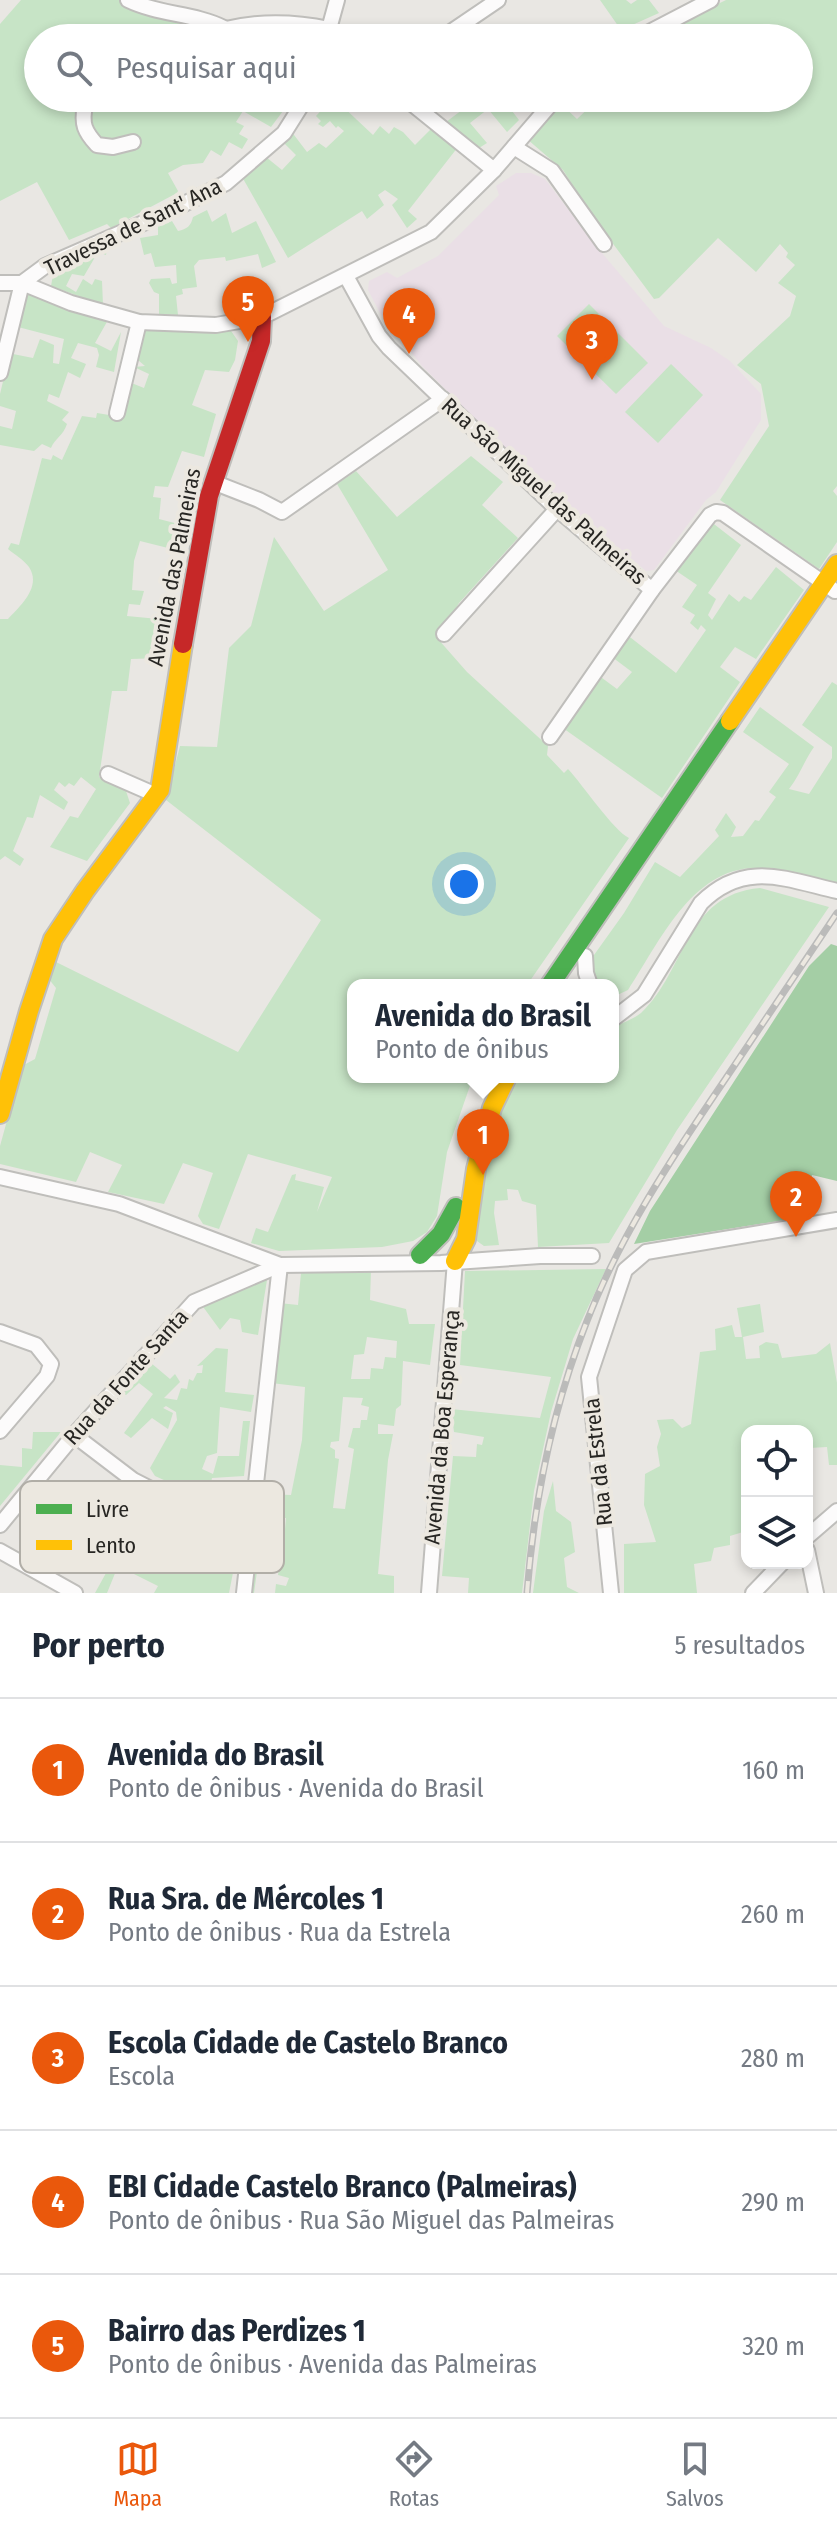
<!DOCTYPE html>
<html lang="pt">
<meta charset="utf-8">
<style>
:root{--surface:#fff;--page:#f6f6f7;--text:#1f2937;--muted:#747a83;--line:#e0e1e3;--accent:#ea580c}
body{margin:0;font-family:"Fira Sans Condensed",sans-serif;background:var(--page);color:var(--text)}
.controls{position:absolute;right:24px;bottom:24px;display:grid;overflow:hidden;border-radius:16px;box-shadow:0 4px 12px #0003}
.controls button{width:72px;height:72px;display:grid;place-items:center;padding:0;border:0;border-bottom:2px solid var(--line);background:var(--surface);color:var(--text);font:40px sans-serif}
.you{position:absolute;left:464px;top:884px;width:28px;height:28px;margin:-20px;border:6px solid #fff;border-radius:50%;background:#1a73e8;box-shadow:0 0 0 12px #1a73e833}
.badge{display:grid;place-items:center;width:52px;height:52px;border-radius:50%;background:var(--accent);color:#fff;font-size:26px;font-weight:700}
.pin{position:absolute;translate:-50% -66px;filter:drop-shadow(0 2px 4px #0008)}
.pin::after{content:'';position:absolute;top:42px;width:28px;height:24px;background:inherit;clip-path:polygon(0 0,100% 0,50% 100%)}
.popup{position:absolute;left:347px;top:979px;width:272px;height:104px;box-sizing:border-box;display:grid;place-content:center;border-radius:16px;background:var(--surface);filter:drop-shadow(0 2px 6px #0005);font-size:26px;white-space:nowrap;color:var(--muted)}
.popup b{font-size:30px;color:var(--text)}
.popup::after{content:'';position:absolute;left:50%;top:100%;margin-left:-16px;border:16px solid transparent;border-top-color:var(--surface)}
.list{margin:0;padding:0;list-style:none}
h2{display:flex;justify-content:space-between;align-items:center;height:104px;margin:0;padding:0 32px;font-size:34px}
h2 small{font-size:26px;font-weight:400;color:var(--muted)}
.list li{display:grid;grid-template-columns:52px 1fr auto;gap:24px;align-items:center;box-sizing:border-box;height:144px;padding:0 32px;border-top:2px solid var(--line)}
.list b{display:block;font-size:30px;white-space:nowrap}
.list p{margin:0;font-size:26px;white-space:nowrap;color:var(--muted)}
.list em{font-size:26px;font-style:normal;color:var(--muted)}
.icon{flex:none;width:44px;height:44px;fill:none;stroke:currentColor;stroke-width:2;stroke-linecap:round;stroke-linejoin:round}
.map{position:relative;flex:none;width:837px;height:1593px;overflow:hidden}
.search{position:absolute;background:var(--surface);box-shadow:0 4px 12px #0003;left:24px;right:24px;top:24px;height:88px;display:flex;align-items:center;gap:20px;box-sizing:border-box;padding:0 28px;border-radius:44px;color:var(--muted);font-size:30px}
.sheet{height:824px;background:var(--surface)}
nav{display:flex;justify-content:space-around;align-items:center;box-sizing:border-box;height:112px;border-top:2px solid var(--line);background:var(--surface);font-size:22px;color:var(--muted)}
nav a{display:grid;justify-items:center;gap:4px}
nav .on{color:var(--accent)}
.map>svg:first-child{display:block}
.education{fill:#eadfe6}
.green{fill:#c7e4c6;fill-rule:evenodd}
.forest{fill:#a4cea5}
.lines{fill:none;stroke-linecap:round;stroke-linejoin:round}
.street-casing{stroke:#bfbebb;stroke-width:18}
.fast-casing{stroke:#bfbebb;stroke-width:22}
.slow-casing{stroke:#bfbebb;stroke-width:22}
.jam-casing{stroke:#bfbebb;stroke-width:22}
.street{stroke:#fcfbfb;stroke-width:14}
.fast{stroke:#4caf50;stroke-width:18}
.slow{stroke:#ffc107;stroke-width:18}
.jam{stroke:#c62828;stroke-width:18}
.rail-casing{stroke:#bbbbba;stroke-width:7}
.rail{stroke:#ece8e0;stroke-width:4;stroke-dasharray:12;stroke-linecap:butt}
.labels{text-anchor:middle;dominant-baseline:central;stroke-width:8;stroke-linejoin:round;paint-order:stroke}
.street-label{font-size:22px;fill:#272623;stroke:#ece8e0}
.key{fill:#ece8e0;stroke:#b1aea7;stroke-width:2}
.key-label{font-size:22px;fill:#272623}
</style>
<div class="map">
<svg width="837" height="1593" viewBox="0 0 837 1593">
<rect width="100%" height="100%" fill="#e9e7e3"/>
<polygon class="education" points="516,173 531,173 545,179 596,246 664,326 711,348 730,361 761,394 761,420 716,492 706,500 654,570 646,571 531,474 422,366 380,313 368,290 369,281 387,272 397,278 438,256 499,195 496,186"/>
<g class="green">
<polygon points="21,0 122,0 226,32 226,38 38,38 38,98 281,98 279,102 286,107 271,127 243,111 236,122 244,126 239,134 248,139 242,149 229,142 221,156 211,150 203,163 183,165 168,173 178,191 177,193 111,228 107,224 69,240 37,182 0,201 0,24"/>
<polygon points="600,0 626,0 631,4 637,0 649,0 659,13 621,30"/>
<polygon points="726,0 837,0 837,486 833,491 837,496 837,542 819,569 720,500 769,426 761,384 737,365 790,316 796,296 778,283 795,265 786,257 788,253 780,244 756,272 718,238 659,298 654,299 588,210 563,170 527,139 561,104 577,119 599,98 603,98 614,108 625,101 632,108 648,103 645,98 799,98 799,38 649,38"/>
<polygon points="478,98 502,98 519,120 507,132 488,109 470,123 487,143 479,148 446,122"/>
<polygon points="330,101 337,106 339,103 373,135 380,126 389,134 394,127 403,132 415,145 432,128 458,147 408,211 417,219 407,228 392,205 398,199 385,190 378,195 384,205 367,219 362,211 288,258 241,175 266,157 282,170 296,155 283,142 291,131 307,152 319,143 326,148 344,131 338,126 336,128 330,121 323,127 318,124 321,121 316,116"/>
<path d="M207 210 212 222 226 213 232 233 256 221 276 262 262 268 258 254 226 261 225 257 199 260 194 266 197 287 182 289 183 294 176 296 178 315 159 314V294L154 292 149 283 151 279 170 278 172 284 177 283 176 265 155 267 151 253 144 255 140 238 158 235V227L172 221 178 231C187 229 191 226 193 217Z"/>
<polygon points="107,247 106,255 98,252 84,276 72,274 66,286 76,292 83,279 92,285 95,279 102,281 103,305 51,286 53,275"/>
<path d="M24 294H29L108 320 95 343 111 351 121 332 114 372 96 367 99 355 97 348 78 343 71 358 86 364 80 378 68 372 59 398 49 394 47 401 69 412 62 420 67 424C63 436 55 438 51 448L42 444 34 451 0 445V426L12 429 16 411 0 406V394ZM18 327 64 339 59 364 53 363 54 345 40 339 33 358 13 354Z"/>
<polygon points="589,304 648,363 616,394 557,336"/>
<path d="M229 328 238 341 235 360 229 372 205 370 192 405 216 414 204 457 182 451 168 487 155 486 153 497 161 498 159 519 186 526 180 551 140 541 134 561 132 590 144 591 140 605 129 604 127 616 169 620 163 658 131 659 127 691H112L99 777 126 791 130 803 87 861 50 847 70 816 78 818 96 789 81 777 74 786 69 783 65 787 59 782 54 790 68 802 64 810 40 795 33 818 27 817 13 851 24 859 20 866 5 856 0 860V619H8C20 606 42 587 29 567 24 560 14 554 8 549L11 543 19 545 42 458 51 460 53 455 62 460 82 416 96 418 97 413 121 417 129 382 144 388 149 374 134 367 145 366 138 360H133L139 332 146 329Z"/>
<polygon points="671,364 703,395 658,443 625,412"/>
<path d="M471 456 503 482 482 505 518 538 459 603 438 639 467 672 548 746 547 755 564 773 568 769C583 785 613 830 629 838L527 985H353V1077H473L447 1152 437 1216 427 1232 413 1241 382 1247 279 1251 251 1243 256 1228 268 1232 292 1175 296 1174 295 1180 324 1187 317 1212 332 1177 248 1154 219 1229 203 1224 198 1216 213 1173 183 1163 164 1204 108 1192 122 1165 90 1152 76 1182 0 1164V1146L22 1066 35 1059 56 988 48 978 54 961 238 1052 321 920 166 800 180 746 217 747 229 648 251 626 274 537 324 611 388 570 337 484 356 471 397 517Z"/>
<polygon points="710,521 741,545 708,593 716,599 708,615 712,620 729,594 739,602 744,596 751,600 776,567 804,590 756,659 735,647 720,667 740,682 662,798 560,726 598,675 617,689 632,672 612,657 626,634 676,673 706,630 701,625 698,630 690,623 695,615 682,607 697,585 675,570"/>
<path d="M832 682 837 685V884C811 879 784 869 757 868 692 867 659 943 628 990L613 997V985H595L592 964 594 955 624 913 655 862 680 877 719 836 715 830 726 813 736 827 731 837 743 836 755 820 759 821 776 797 769 792 789 764 743 732 760 707 814 747C804 761 800 775 789 789L809 794 832 758V747L802 725Z"/>
<path d="M760 888 829 907 677 1130 609 1243 538 1247 536 1205 522 1201 518 1190 507 1189 508 1200 495 1201 494 1213 499 1245 484 1246 477 1241 474 1231 487 1145 515 1077H613V1027C622 1023 634 1019 641 1013 687 970 684 895 760 888Z"/>
<polygon points="606,1269 573,1339 551,1412 534,1491 522,1593 468,1593 469,1578 442,1576 453,1456 476,1457 477,1444 482,1445 484,1437 454,1432 451,1409 540,1418 551,1377 460,1365 465,1271"/>
<path d="M371 1270 370 1300 406 1309 409 1324H435L430 1365 403 1361 401 1405 396 1409 394 1426 378 1424V1434H393L388 1460 378 1574 394 1576V1593H275L276 1584 286 1586 289 1578 278 1575 281 1556 260 1550 254 1593H245L254 1539 260 1537 264 1539V1545L278 1546V1539L284 1540 286 1518 264 1516 265 1494 291 1495 302 1440 305 1387 271 1383 279 1303 298 1305 301 1273ZM367 1337 397 1341 396 1358 385 1357 383 1369 371 1368 370 1379H351L354 1355 364 1354ZM343 1397 363 1398 361 1405 369 1407 367 1420H361L360 1428H353L348 1447 354 1449 345 1509 333 1508 339 1459 335 1458V1450L330 1447 331 1442 339 1441Z"/>
<polygon points="260,1279 267,1280 258,1335 242,1332 240,1320 230,1318 220,1330 201,1304"/>
<polygon points="760,1304 764,1332 743,1337 746,1359 760,1358 759,1346 766,1342 778,1344 782,1358 816,1354 830,1343 837,1383 837,1465 829,1465 827,1447 809,1448 807,1431 747,1431 747,1523 744,1523 743,1532 730,1536 730,1545 714,1548 711,1561 694,1564 697,1593 624,1593 624,1544 656,1542 644,1505 645,1474 660,1466 657,1447 661,1434 657,1420 673,1419 682,1428 691,1424 700,1352 716,1350 715,1329 732,1325 735,1337 742,1337 737,1308"/>
<polygon points="216,1348 228,1349 225,1392 254,1395 251,1412 220,1407 217,1453 207,1456 202,1469 213,1474 218,1456 239,1456 243,1421 250,1421 244,1476 212,1478 208,1500 155,1476 150,1468 177,1420 176,1412 166,1406 163,1408 173,1413 168,1429 152,1418 131,1438 124,1433 153,1394 139,1383 126,1395 119,1390 154,1350 159,1353 151,1363 170,1379 175,1374 180,1382 164,1398 177,1400 181,1388 187,1389 189,1379 193,1381 197,1373 202,1373 203,1365 197,1366"/>
<polygon points="33,1432 61,1432 0,1506 0,1465 22,1467 22,1448 32,1449"/>
<polygon points="553,1481 556,1511 571,1522 575,1552 564,1558 567,1587 579,1593 533,1593 544,1511"/>
<polygon points="78,1483 88,1494 94,1487 99,1491 89,1508 121,1526 142,1493 236,1527 240,1537 229,1593 154,1593 158,1586 118,1566 107,1593 95,1593 111,1564 118,1544 111,1540 105,1550 110,1553 105,1559 68,1541 73,1532 86,1538 91,1529 74,1521 60,1547 40,1532 72,1484 75,1487"/>
</g>
<polygon class="forest" points="831,944 837,946 837,1181 812,1175 804,1217 634,1244 650,1211 809,966"/>
<g class="lines">
<defs>
<g id="street">
<path d="M128 0C159 15 194 13 224 28"/>
<polyline points="329,29 337,0"/>
<path d="M199 38C240 21 286 20 329 29"/>
<polyline points="442,38 498,0"/>
<polyline points="638,38 711,0"/>
<path d="M97 98 85 106C81 124 85 132 97 145L113 147 133 142"/>
<polyline points="405,98 494,170"/>
<polyline points="514,147 552,171 604,244"/>
<polyline points="346,276 379,336 389,348 557,509 652,590"/>
<polyline points="0,283 22,283 71,303 139,322 216,325 262,317 431,232 494,170 556,98"/>
<polyline points="22,283 45,266 164,214 226,183 284,133 306,98"/>
<polyline points="0,373 22,283"/>
<polyline points="117,413 139,322"/>
<polyline points="213,482 259,500 282,512 443,399"/>
<polyline points="444,634 557,509"/>
<polyline points="550,737 652,590 710,515 716,512 723,513 835,591"/>
<polyline points="108,774 156,795"/>
<polyline points="585,956 586,973 590,985"/>
<path d="M613 1019 644 995 701 903C744 860 785 879 837 891"/>
<polyline points="0,1177 119,1204 280,1265 441,1263 540,1256 592,1256"/>
<polyline points="0,1332 36,1345 51,1364 47,1376 0,1431"/>
<polyline points="74,1435 133,1480 192,1510 252,1529"/>
<polyline points="0,1525 74,1435 194,1302 280,1265"/>
<polyline points="807,1537 837,1511"/>
<polyline points="807,1550 816,1593"/>
<polyline points="0,1551 75,1593"/>
<polyline points="244,1593 280,1265"/>
<polyline points="429,1593 455,1261"/>
<polyline points="611,1593 589,1377 625,1270 646,1252 837,1220"/>
<polyline points="753,1593 782,1563"/>
</g>
<g id="fast">
<polyline points="550,985 730,721"/>
<polyline points="420,1255 441,1234 456,1207"/>
</g>
<g id="slow">
<polyline points="730,721 837,564"/>
<polyline points="0,1114 29,1011 53,939 85,891 160,790 183,644"/>
<polyline points="455,1261 466,1239 476,1169 492,1108 507,1077"/>
</g>
<polyline id="jam" points="183,644 209,496 261,341 262,317"/>
</defs>
<use href="#street" class="street-casing"/>
<use href="#fast" class="fast-casing"/>
<use href="#slow" class="slow-casing"/>
<use href="#jam" class="jam-casing"/>
<use href="#street" class="street"/>
<use href="#fast" class="fast"/>
<use href="#slow" class="slow"/>
<use href="#jam" class="jam"/>
<defs>
<path id="rail" d="M527 1593C534 1501 553 1407 587 1321 620 1236 671 1159 722 1084 760 1027 799 970 837 913"/>
</defs>
<use href="#rail" class="rail-casing"/>
<use href="#rail" class="rail"/>
</g>
<g class="labels">
<g class="street-label">
<text transform="translate(133 227) rotate(-26)">Travessa de Sant' Ana</text>
<text transform="translate(544 491) rotate(42)">Rua São Miguel das Palmeiras</text>
<text transform="translate(174 567) rotate(-79)">Avenida das Palmeiras</text>
<text transform="translate(126 1377) rotate(-48)">Rua da Fonte Santa</text>
<text transform="translate(442 1427) rotate(-85)">Avenida da Boa Esperança</text>
<text transform="translate(598 1462) rotate(-96)">Rua da Estrela</text>
</g>
</g>
<rect x="20" y="1481" width="264" height="92" rx="12" class="key"/>
<rect x="36" y="1504" width="36" height="10" fill="#4caf50"/>
<rect x="36" y="1540" width="36" height="10" fill="#ffc107"/>
<g class="key-label">
<text x="86" y="1517">Livre</text>
<text x="86" y="1553">Lento</text>
</g>
</svg>
<div class="controls">
<button><svg class="icon" aria-label="locate" viewBox="0 0 24 24"><circle cx="12" cy="12" r="6"/><path d="M12 2v4M12 18v4M2 12h4M18 12h4"/></svg></button>
<button><svg class="icon" aria-label="layers" viewBox="0 0 24 24"><path d="M12 4l9 5-9 5-9-5zM3 14l9 5 9-5"/></svg></button>
</div>
<div class="you"></div>
<div class="pin badge" style="left:483px;top:1175px">1</div>
<div class="popup"><b>Avenida do Brasil</b>Ponto de ônibus</div>
<div class="pin badge" style="left:796px;top:1237px">2</div>
<div class="pin badge" style="left:592px;top:380px">3</div>
<div class="pin badge" style="left:409px;top:354px">4</div>
<div class="pin badge" style="left:248px;top:342px">5</div>
<div class="search"><svg class="icon" aria-label="search" viewBox="0 0 24 24"><circle cx="10" cy="10" r="6"/><path d="M15 15l6 6"/></svg>Pesquisar aqui</div>
</div>
<section class="sheet">
<h2>Por perto<small>5 resultados</small></h2>
<ul class="list">
<li><span class="badge">1</span><div><b>Avenida do Brasil</b><p>Ponto de ônibus · Avenida do Brasil</p></div><em>160 m</em></li>
<li><span class="badge">2</span><div><b>Rua Sra. de Mércoles 1</b><p>Ponto de ônibus · Rua da Estrela</p></div><em>260 m</em></li>
<li><span class="badge">3</span><div><b>Escola Cidade de Castelo Branco</b><p>Escola</p></div><em>280 m</em></li>
<li><span class="badge">4</span><div><b>EBI Cidade Castelo Branco (Palmeiras)</b><p>Ponto de ônibus · Rua São Miguel das Palmeiras</p></div><em>290 m</em></li>
<li><span class="badge">5</span><div><b>Bairro das Perdizes 1</b><p>Ponto de ônibus · Avenida das Palmeiras</p></div><em>320 m</em></li>
</ul>
</section>
<nav>
<a class="on"><svg class="icon" aria-label="map" viewBox="0 0 24 24"><path d="M3 6l6-2 6 2 6-2v14l-6 2-6-2-6 2zM9 4v14M15 6v14"/></svg>Mapa</a>
<a><svg class="icon" aria-label="directions" viewBox="0 0 24 24"><path d="M12 3l9 9-9 9-9-9zM9 14v-3h6M13 9l2 2-2 2"/></svg>Rotas</a>
<a><svg class="icon" aria-label="saved" viewBox="0 0 24 24"><path d="M7 4h10v16l-5-4-5 4z"/></svg>Salvos</a>
</nav>
